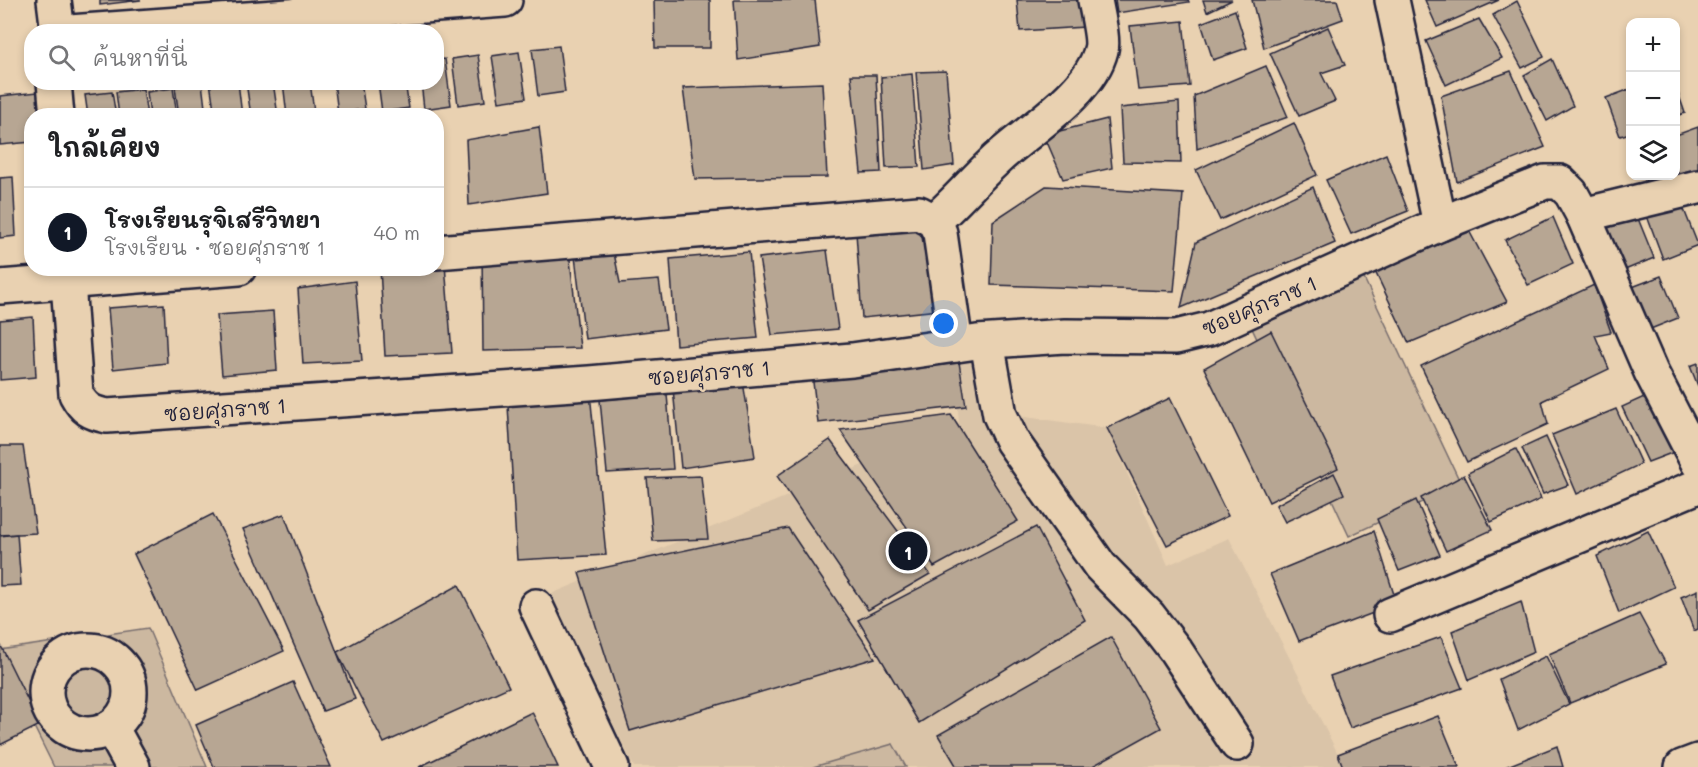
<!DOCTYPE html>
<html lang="th">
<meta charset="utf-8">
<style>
:root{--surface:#fff;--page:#f2f2f2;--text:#202124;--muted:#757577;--line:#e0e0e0;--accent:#111827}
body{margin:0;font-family:Mali,"Playpen Sans Thai",sans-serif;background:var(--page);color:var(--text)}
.controls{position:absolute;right:18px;top:18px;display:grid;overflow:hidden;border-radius:12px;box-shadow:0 3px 9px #0003}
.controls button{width:54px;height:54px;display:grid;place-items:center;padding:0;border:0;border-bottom:2px solid var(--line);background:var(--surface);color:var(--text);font:30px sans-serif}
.you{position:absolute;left:944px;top:324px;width:21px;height:21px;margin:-15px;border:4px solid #fff;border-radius:50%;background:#1a73e8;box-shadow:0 0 0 9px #1a73e833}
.badge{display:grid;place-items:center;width:39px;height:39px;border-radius:50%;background:var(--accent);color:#fff;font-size:20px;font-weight:700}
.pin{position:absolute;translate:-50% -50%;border:3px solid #fff;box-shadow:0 2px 6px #0006}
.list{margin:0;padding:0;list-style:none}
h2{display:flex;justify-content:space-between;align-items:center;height:78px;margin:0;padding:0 24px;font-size:26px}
h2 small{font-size:20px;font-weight:400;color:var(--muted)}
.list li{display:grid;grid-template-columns:39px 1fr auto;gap:18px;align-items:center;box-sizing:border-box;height:90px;padding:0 24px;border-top:2px solid var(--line)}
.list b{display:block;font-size:22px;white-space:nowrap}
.list p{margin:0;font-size:20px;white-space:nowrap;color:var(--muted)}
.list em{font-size:20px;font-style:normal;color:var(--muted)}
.icon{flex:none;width:33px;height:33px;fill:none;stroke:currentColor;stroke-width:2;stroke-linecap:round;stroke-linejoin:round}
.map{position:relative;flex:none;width:1698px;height:767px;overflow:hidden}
.search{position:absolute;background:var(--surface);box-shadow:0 3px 9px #0003;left:24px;top:24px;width:420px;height:66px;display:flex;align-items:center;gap:15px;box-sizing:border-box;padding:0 21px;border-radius:24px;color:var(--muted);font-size:22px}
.panel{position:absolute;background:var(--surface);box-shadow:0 3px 9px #0003;left:24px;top:108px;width:420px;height:168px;border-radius:24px}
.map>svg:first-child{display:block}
.built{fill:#dac4a8}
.green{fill:#ccb8a0;stroke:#776d6e;stroke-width:1.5}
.building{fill:#b7a693;stroke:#22223b;stroke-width:1.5}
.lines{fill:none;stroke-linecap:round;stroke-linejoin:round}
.minor-casing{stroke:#22223b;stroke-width:38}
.minor{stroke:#e9d1b1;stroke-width:33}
.labels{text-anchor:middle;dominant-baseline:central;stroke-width:5;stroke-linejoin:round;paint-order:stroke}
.street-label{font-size:21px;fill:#22223b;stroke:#e9d1b1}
</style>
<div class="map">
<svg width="1698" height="767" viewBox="0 0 1698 767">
<rect width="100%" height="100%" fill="#e9d1b1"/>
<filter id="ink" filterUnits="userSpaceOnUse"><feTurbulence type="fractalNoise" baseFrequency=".0167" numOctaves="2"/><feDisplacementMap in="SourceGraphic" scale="12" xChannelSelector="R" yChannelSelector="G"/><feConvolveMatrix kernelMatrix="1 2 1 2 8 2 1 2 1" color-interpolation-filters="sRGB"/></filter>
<g filter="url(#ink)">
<polygon class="built" points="1005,359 1018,416 1107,428 1168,565 1229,538 1338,754 1438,716 1457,767 634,767 551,594 959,425 955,362"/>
<g class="green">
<polygon points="1361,272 1461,484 1349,536 1250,324"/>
<polygon points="148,628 207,767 54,767 0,658 0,650"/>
<polygon points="893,744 906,767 813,767"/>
</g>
<g class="building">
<polygon points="100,0 141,0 100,5"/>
<polygon points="654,0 710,0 710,48 655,48"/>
<polygon points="734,0 815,0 820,47 738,60"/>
<polygon points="1017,0 1081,0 1085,27 1020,31"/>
<polygon points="1115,0 1188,0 1189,2 1117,13"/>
<polygon points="1203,0 1232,0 1207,12"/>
<polygon points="1252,0 1337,0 1343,19 1264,48"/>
<polygon points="1425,0 1499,0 1437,27"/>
<polygon points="1517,1 1544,57 1522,68 1493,15"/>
<polygon points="1235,10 1247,48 1213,60 1201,23"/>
<polygon points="1479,19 1502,58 1446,85 1426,41"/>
<polygon points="1183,21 1190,86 1138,90 1130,26"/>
<polygon points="1328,27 1345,65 1321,73 1335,101 1299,116 1270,53"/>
<polygon points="559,46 565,92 538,96 532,49"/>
<polygon points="519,52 526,98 499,102 492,56"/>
<polygon points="478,55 485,101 458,105 452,59"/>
<polygon points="445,59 451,105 424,109 421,82 436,82 436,60"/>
<polygon points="1552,59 1573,106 1547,121 1524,75"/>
<polygon points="1266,66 1288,117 1197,149 1194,96"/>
<polygon points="946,71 954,165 924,170 916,72"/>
<polygon points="1511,71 1545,147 1457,182 1441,96"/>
<polygon points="912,74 919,167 886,168 881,77"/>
<polygon points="851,75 876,75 881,172 861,173"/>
<polygon points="210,82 238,82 242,116 215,116"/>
<polygon points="246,82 273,82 278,116 251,116"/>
<polygon points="283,82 310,82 314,112 287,116"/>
<polygon points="334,82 361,82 365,109 338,113"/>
<polygon points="378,82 405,82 409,108 382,112"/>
<polygon points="202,83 206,116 179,116 175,87"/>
<polygon points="822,83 827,177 695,179 683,88"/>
<polygon points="1676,87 1685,113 1676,116"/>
<polygon points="173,88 177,116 150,116 147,92"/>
<polygon points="143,89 147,116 119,116 116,92"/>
<polygon points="1630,89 1630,133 1620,136 1606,98"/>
<polygon points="38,92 40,116 32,116 32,142 0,145 0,96"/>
<polygon points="112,92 116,116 88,116 85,95"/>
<polygon points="1179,102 1181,163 1123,162 1120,108"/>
<polygon points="1107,119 1112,168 1063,179 1044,135"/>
<polygon points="1294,123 1317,175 1220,220 1196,170"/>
<polygon points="539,127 547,193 469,205 466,140"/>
<polygon points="1698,127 1698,170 1648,188 1644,176 1676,176 1676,135"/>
<polygon points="1386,154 1408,211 1351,234 1326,180"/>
<polygon points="13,177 16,236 0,238 0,178"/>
<polygon points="1046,186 1183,194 1174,291 991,285 993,221"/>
<polygon points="1313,187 1335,243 1181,308 1196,242"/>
<polygon points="1681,202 1698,245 1663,259 1647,216"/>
<polygon points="919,213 939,310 862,318 855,218"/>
<polygon points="1637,216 1654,258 1620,272 1603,230"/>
<polygon points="1553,217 1573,264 1528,285 1505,240"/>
<polygon points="1466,225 1507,302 1409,343 1373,267"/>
<polygon points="611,238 620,283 659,280 666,329 585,339 574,248"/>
<polygon points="568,242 580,348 483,351 482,249"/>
<polygon points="827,250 838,329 772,335 759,258"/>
<polygon points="436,252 444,252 452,353 385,356 380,268 436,268"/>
<polygon points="749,252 758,338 676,345 670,259"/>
<polygon points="1661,276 1678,318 1643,332 1627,289"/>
<polygon points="355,281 362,361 303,364 298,289"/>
<polygon points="1594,285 1611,332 1595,335 1609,369 1542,401 1548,424 1467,462 1421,366"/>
<polygon points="164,304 167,363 113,369 108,308"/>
<polygon points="273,311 277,370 222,375 217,315"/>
<polygon points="33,317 36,377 0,380 0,320"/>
<polygon points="1271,331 1338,468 1269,502 1204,368"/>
<polygon points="958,356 966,406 818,423 812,374"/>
<polygon points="1698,363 1698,386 1690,366"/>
<polygon points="743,382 755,457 681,468 673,389"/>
<polygon points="589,383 606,555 517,560 507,388"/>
<polygon points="1655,392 1682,449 1648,462 1622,407"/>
<polygon points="667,394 673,469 607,473 600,400"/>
<polygon points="1170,398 1228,516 1167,545 1107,428"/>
<polygon points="1616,409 1641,464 1577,494 1552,435"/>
<polygon points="951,415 1018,521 934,567 840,430"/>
<polygon points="1546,437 1568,485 1543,494 1522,448"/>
<polygon points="830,440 930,574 868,610 777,476"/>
<polygon points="0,446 23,446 36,533 0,535"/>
<polygon points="1516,449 1541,499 1491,522 1468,473"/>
<polygon points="1334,473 1344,494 1285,522 1276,505"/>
<polygon points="1464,475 1492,530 1446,551 1421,498"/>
<polygon points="701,476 708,539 653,541 647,478"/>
<polygon points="1416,500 1440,555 1399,571 1377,519"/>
<polygon points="213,514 284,651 198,690 134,554"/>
<polygon points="284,514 355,699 323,711 243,529"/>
<polygon points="1036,527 1085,620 919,723 858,620"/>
<polygon points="788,528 875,658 630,731 579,573"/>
<polygon points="1374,531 1397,604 1299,641 1270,574"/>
<polygon points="1648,531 1674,587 1619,613 1597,556"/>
<polygon points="17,534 21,585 0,586 0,536"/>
<polygon points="459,585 509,687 384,743 337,652"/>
<polygon points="1698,590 1698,629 1694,631 1681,597"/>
<polygon points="1521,602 1534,652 1469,680 1452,631"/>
<polygon points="1639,614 1666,664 1570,703 1549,654"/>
<polygon points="1111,637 1161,728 1091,767 957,767 938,735"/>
<polygon points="1441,637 1462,688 1350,728 1330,676"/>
<polygon points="1,646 40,725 0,745 0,647"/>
<polygon points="1546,656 1569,704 1518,730 1499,679"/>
<polygon points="293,682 331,767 214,767 196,725"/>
<polygon points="532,712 558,767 419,767"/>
<polygon points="1438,716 1459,767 1343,767 1338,754"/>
<polygon points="1557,746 1563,767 1505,767"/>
</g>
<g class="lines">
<defs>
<g id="minor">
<polyline points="54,0 58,32"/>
<polyline points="1392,0 1440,224"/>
<polyline points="70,32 505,0"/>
<polyline points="54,82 57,116"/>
<polyline points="1583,215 1698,187"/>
<path d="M934 221C956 202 975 179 997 159 1029 129 1090 94 1101 50 1104 40 1097 12 1095 0"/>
<polyline points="436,252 919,213 934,221 940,233 956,345"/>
<path d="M67 268 76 394C84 409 91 413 107 416L589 383 852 360 977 342 1065 336 1176 337 1209 329 1440 224 1545 182H1560L1571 193 1583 215 1651 372 1698 463"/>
<polyline points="0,287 239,268"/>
<polyline points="987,342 1000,415 1012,441 1100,566 1149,616 1176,651 1237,744"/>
<polyline points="536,606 612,767"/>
<polyline points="1390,615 1698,486"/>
<circle cx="88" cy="692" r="42"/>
<polyline points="111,727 133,767"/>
<polyline points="1682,767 1698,761"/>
</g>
</defs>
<use href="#minor" class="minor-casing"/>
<use href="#minor" class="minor"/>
</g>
</g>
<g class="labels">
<g class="street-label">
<text transform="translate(1259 305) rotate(-23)">ซอยศุภราช 1</text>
<text transform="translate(709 372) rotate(-5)">ซอยศุภราช 1</text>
<text transform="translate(225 409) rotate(-4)">ซอยศุภราช 1</text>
</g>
</g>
</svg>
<div class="controls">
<button>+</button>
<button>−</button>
<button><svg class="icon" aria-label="layers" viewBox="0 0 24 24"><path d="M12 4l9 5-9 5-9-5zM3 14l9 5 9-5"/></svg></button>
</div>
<div class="you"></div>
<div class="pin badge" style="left:908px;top:551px">1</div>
<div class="search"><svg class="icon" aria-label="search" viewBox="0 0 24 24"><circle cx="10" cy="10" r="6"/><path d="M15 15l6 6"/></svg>ค้นหาที่นี่</div>
<section class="panel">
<h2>ใกล้เคียง<small></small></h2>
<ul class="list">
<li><span class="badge">1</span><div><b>โรงเรียนรุจิเสรีวิทยา</b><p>โรงเรียน · ซอยศุภราช 1</p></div><em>40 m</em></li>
</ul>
</section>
</div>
